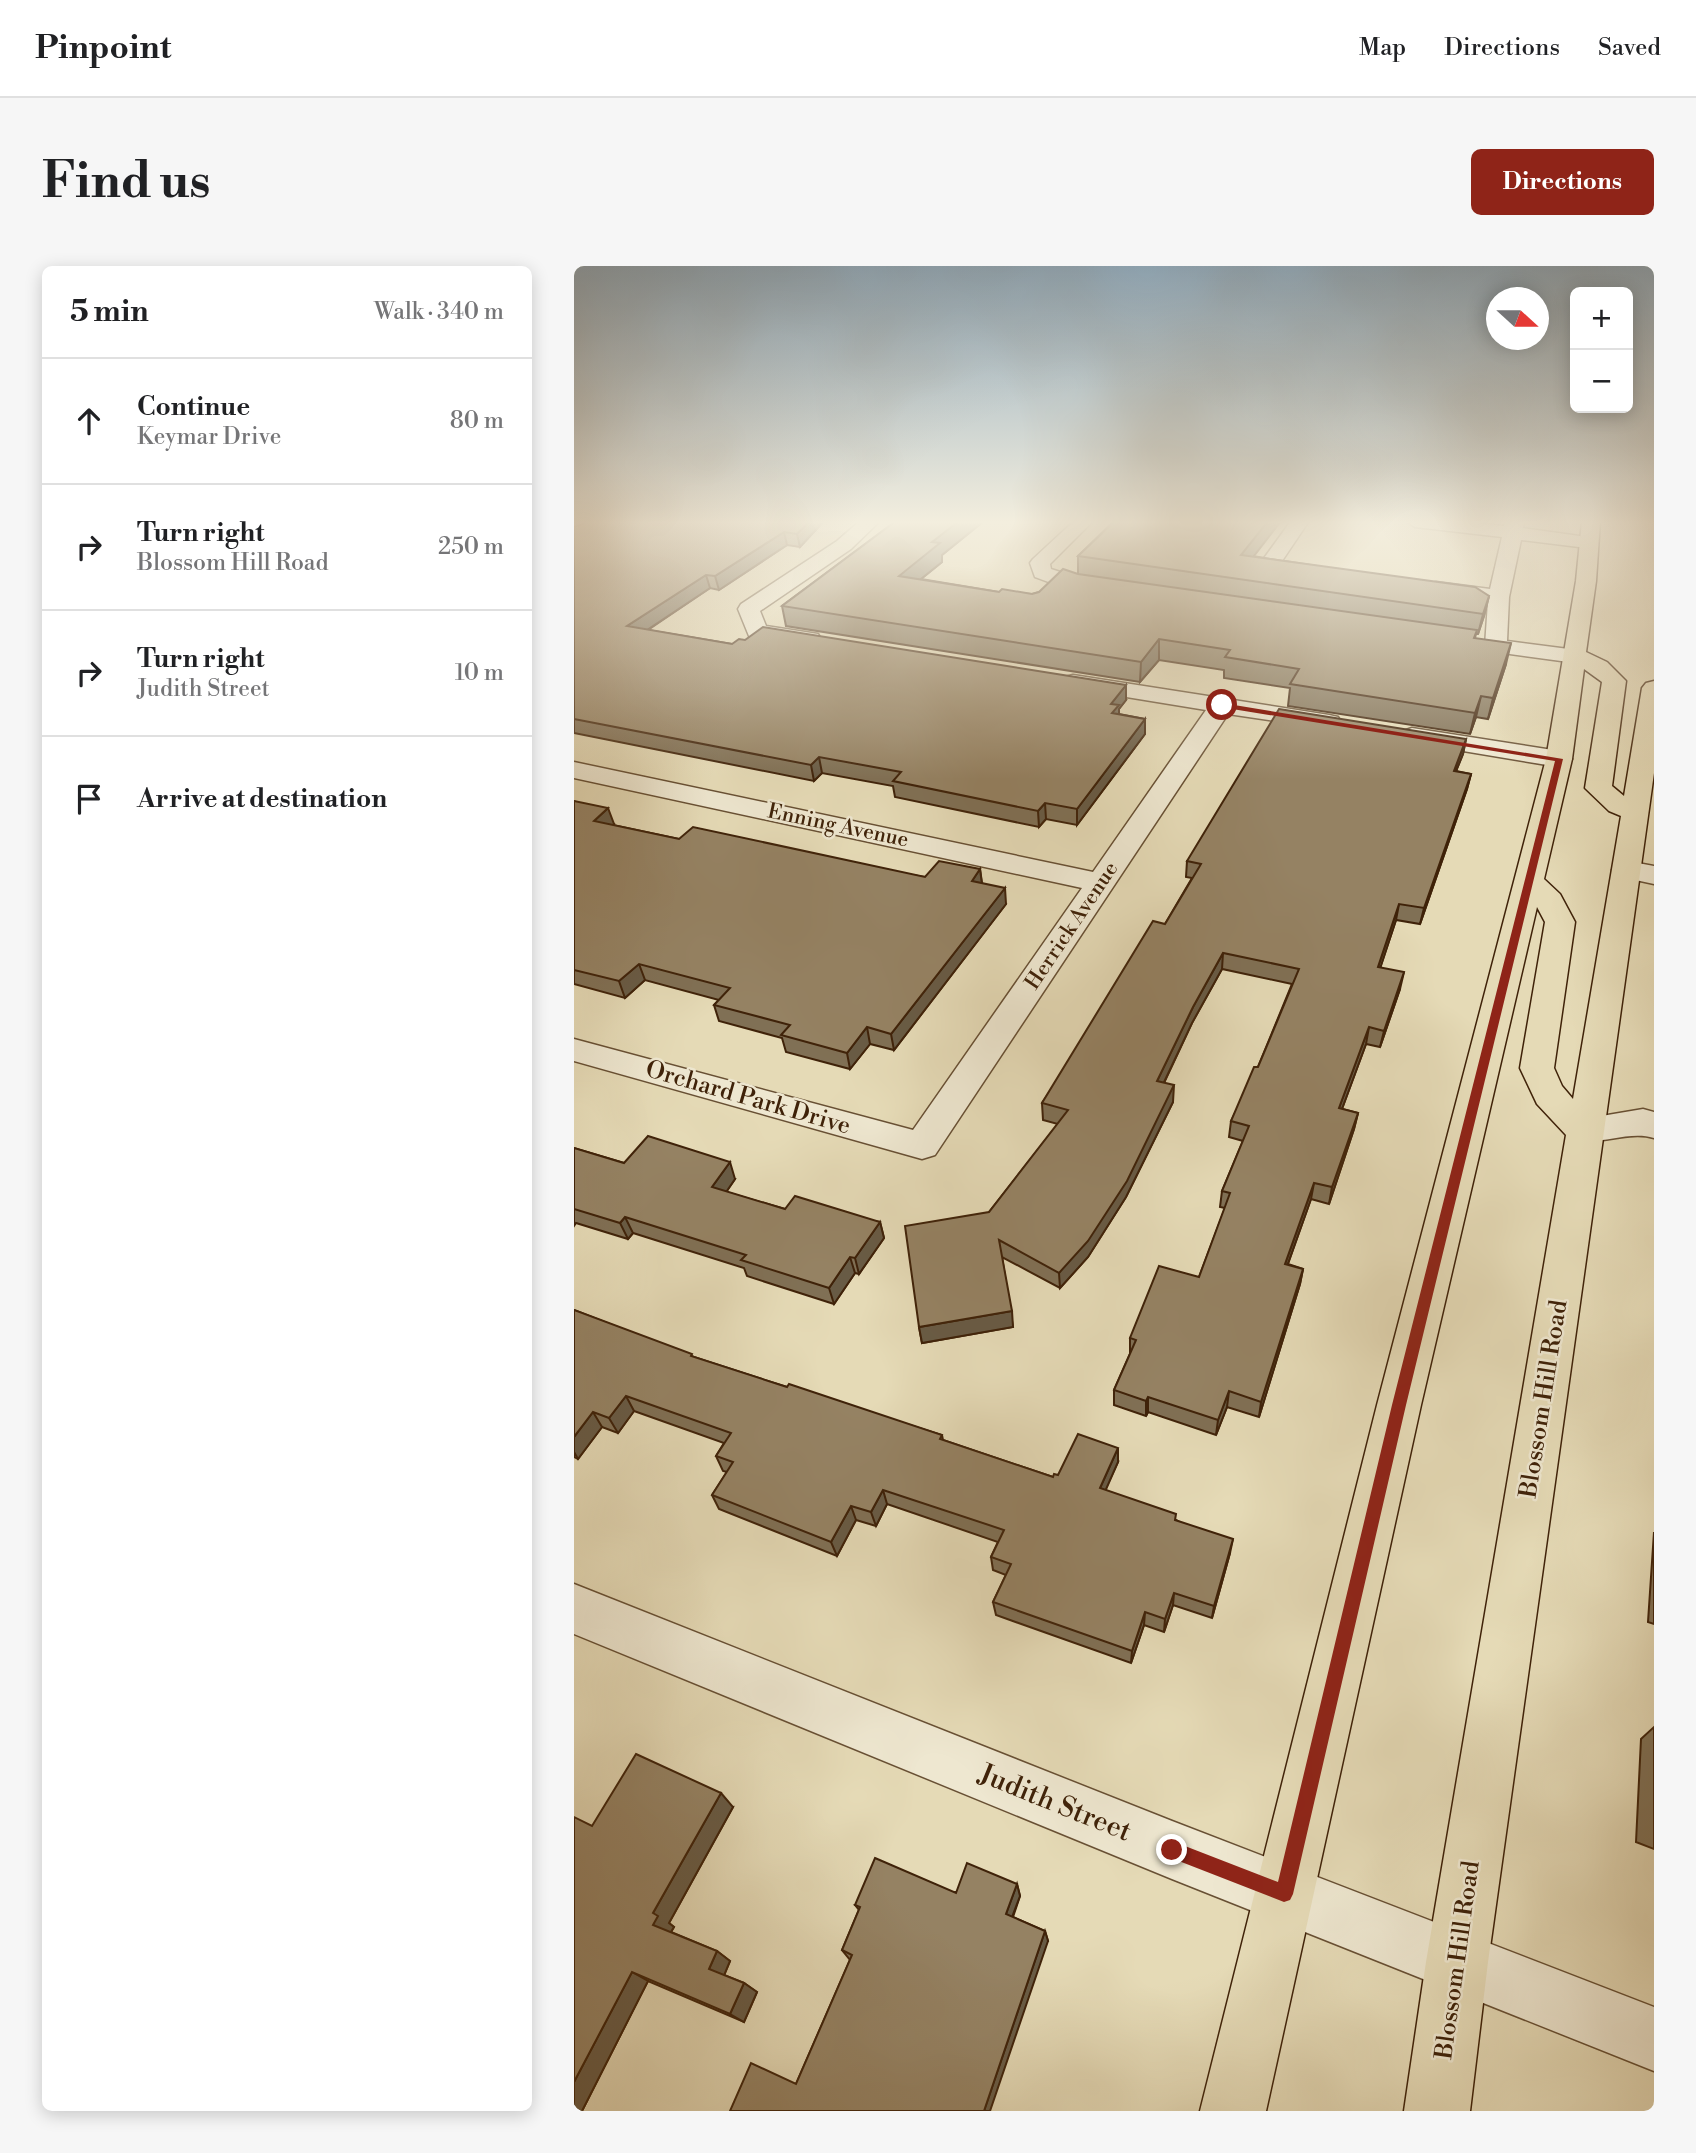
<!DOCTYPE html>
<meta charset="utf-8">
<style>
:root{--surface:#fff;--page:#f6f6f6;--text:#202124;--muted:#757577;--line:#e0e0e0;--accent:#8f2418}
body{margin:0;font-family:"Libre Bodoni",serif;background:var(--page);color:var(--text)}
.controls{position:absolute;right:21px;top:21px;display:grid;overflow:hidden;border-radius:10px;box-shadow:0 4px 18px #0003}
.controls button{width:63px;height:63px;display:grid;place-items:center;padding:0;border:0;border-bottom:2px solid var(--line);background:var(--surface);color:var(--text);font:35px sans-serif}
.compass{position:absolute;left:912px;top:21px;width:63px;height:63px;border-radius:50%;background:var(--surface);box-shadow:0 4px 18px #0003;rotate:111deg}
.stop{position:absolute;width:21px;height:21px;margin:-16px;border:5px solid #8f2418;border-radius:50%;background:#fff}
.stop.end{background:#8f2418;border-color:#fff;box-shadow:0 2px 7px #0008}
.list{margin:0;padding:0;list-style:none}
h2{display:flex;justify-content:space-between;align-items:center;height:91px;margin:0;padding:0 28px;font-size:30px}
h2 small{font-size:23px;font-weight:400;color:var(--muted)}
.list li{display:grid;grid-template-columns:46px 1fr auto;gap:21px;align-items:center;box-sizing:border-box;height:126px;padding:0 28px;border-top:2px solid var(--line)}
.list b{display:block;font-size:26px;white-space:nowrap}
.list p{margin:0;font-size:23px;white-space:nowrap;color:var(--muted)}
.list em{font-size:23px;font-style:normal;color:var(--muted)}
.icon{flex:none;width:38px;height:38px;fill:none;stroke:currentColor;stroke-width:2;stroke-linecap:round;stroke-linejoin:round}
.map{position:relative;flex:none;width:1080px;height:1845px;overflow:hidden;border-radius:10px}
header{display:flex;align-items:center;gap:42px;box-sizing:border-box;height:98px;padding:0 35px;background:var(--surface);border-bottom:2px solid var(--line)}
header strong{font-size:33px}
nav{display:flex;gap:38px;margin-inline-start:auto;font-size:24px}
.intro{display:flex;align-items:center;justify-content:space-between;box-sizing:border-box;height:168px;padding:0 42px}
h1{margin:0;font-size:49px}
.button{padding:18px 32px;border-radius:10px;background:var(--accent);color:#fff;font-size:24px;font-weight:700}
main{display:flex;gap:42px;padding:0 42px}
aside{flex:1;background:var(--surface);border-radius:10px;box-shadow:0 4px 18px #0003}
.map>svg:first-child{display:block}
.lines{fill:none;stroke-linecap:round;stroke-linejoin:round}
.minor-casing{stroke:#685034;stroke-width:3}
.major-casing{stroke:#3f2209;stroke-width:3}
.minor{fill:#eee7d0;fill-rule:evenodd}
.major{fill:#e5dab6;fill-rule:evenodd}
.wall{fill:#807055;stroke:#3f2209;stroke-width:2}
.shaded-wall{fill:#685b45;stroke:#3f2209;stroke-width:2}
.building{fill:#958263;stroke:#3f2209;stroke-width:2}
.route{fill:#8f2418}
.labels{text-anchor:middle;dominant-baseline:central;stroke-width:5;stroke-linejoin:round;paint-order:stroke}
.far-street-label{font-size:21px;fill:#3f2209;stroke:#eee7d0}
.street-label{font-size:24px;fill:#3f2209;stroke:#eee7d0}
.near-street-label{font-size:28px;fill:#3f2209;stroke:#eee7d0}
</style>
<header>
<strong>Pinpoint</strong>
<nav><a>Map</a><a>Directions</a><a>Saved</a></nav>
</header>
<div class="intro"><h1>Find us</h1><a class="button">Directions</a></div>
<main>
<aside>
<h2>5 min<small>Walk · 340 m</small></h2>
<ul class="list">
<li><svg class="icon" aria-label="ahead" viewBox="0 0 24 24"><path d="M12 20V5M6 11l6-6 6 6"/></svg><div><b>Continue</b><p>Keymar Drive</p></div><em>80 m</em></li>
<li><svg class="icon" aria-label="right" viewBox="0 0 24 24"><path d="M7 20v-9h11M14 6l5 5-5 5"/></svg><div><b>Turn right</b><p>Blossom Hill Road</p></div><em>250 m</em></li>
<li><svg class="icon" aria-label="right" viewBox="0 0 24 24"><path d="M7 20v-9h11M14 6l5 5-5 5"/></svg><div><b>Turn right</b><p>Judith Street</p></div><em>10 m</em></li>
<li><svg class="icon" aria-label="arrive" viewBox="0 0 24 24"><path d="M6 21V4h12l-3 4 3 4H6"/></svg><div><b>Arrive at destination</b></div></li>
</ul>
</aside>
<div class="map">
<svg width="1080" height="1845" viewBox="0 0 1080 1845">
<rect width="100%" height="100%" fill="#e5dab6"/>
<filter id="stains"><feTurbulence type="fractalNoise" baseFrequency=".00286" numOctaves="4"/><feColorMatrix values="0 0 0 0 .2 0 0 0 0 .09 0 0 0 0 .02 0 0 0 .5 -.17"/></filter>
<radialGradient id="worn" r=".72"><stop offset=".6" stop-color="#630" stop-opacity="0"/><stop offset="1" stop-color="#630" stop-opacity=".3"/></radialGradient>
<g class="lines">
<defs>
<g id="minor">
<polygon points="286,255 306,255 277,283 186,345 192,360 244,368 247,373 244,378 236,380 175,370 164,343 167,338 263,275"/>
<path d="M500 255H519L476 298 477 303 508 313 539 319 542 323 539 327C515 334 484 319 461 311L456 297 459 293Z"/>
<polygon points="717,255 735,255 708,295 747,301 750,305 747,309 740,311 695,305 688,303 685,299"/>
<polygon points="832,255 884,255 930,260 932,255 950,255 949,262 1020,272 1023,276 1013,282 947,274 935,331 933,375 1010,385 1013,390 1010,395 1002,397 914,385 911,380 914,336 862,328 855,326 852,322 855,318 862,316 916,323 928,271 841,261"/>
<polygon points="499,409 755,449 764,451 767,456 764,461 755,463 654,448 361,889 348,893 0,795 0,773 339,864 508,622 0,512 0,496 519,606 632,444 491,421 487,416 491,411"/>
<polygon points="838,462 985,485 994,488 998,493 994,498 985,501 829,475 825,470 829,465"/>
<polygon points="1053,595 1080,600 1080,618 1043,610 1038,604 1043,598"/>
<path d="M1069 843 1080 846V872C1053 864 1025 881 998 873L993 864 998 855Z"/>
<polygon points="0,1318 598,1555 1080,1741 1080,1805 598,1613 0,1368"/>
</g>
<path id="major" d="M1008 255H1026L1022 315 1012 386 1033 396 1052 415 1038 520 1050 530 1068 422 1072 417 1080 415V507L914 1696 896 1845H830L852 1696 992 869 963 838 946 802 971 656 963 641 847 1139 692 1845H626L803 1139 972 493 1002 315ZM1010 403 1028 416 1011 522 1035 545 1047 550 999 833 988 820 980 802 1001 656 986 628 970 613 998 493Z"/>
</defs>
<use href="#minor" class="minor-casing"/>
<use href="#major" class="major-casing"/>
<use href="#minor" class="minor"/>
<use href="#major" class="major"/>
</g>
<g class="wall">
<polygon points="250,255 226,281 213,279 145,324 136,322 74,364 158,378 552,434 545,443 545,448 571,453 571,468 503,559 472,553 465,561 321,531 319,520 248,507 240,515 0,467 0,261"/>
<polygon points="322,255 410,255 368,289 368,296 347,313 425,326 458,328 465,326 504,308 504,290 539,256 535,256 535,255 707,255 679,290 915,330 910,350 904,368 902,368 901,372 932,398 914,453 902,451 896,468 714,440 716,422 650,412 650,404 585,394 566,416 212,360 208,340"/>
<polygon points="892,473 889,488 882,505 897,508 893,523 846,658 822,654 806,702 826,723 806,781 792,778 768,843 784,847 780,863 755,938 737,933 714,998 729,1003 726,1018 685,1151 653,1141 642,1169 574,1146 572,1150 540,1139 540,1124 556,1088 556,1072 625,1011 651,942 646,941 648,925 669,875 655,871 657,855 684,801 718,718 648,703 618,757 590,817 599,836 552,931 514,991 486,1022 428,991 439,1061 348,1077 345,1061 415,946 484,858 469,854 468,837 591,658 618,612 612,611 613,595"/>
<polygon points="0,535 40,558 39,559 105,573 351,611 406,603 408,617 432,638 320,784 296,778 276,803 212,786 208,772 145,755 140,739 145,734 71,714 51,732 0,718"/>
<polygon points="0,882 50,897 161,913 152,926 211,943 306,956 310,972 285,1008 281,1007 260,1038 173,1010 170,1002 59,967 54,973 2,957 0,960"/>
<polygon points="0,1044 120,1091 213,1121 368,1169 369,1174 479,1211 544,1196 531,1224 602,1254 656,1287 638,1352 599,1339 590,1366 570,1359 557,1397 422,1349 419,1336 432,1309 419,1304 417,1291 424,1276 313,1238 302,1260 282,1254 263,1290 145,1243 138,1229 153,1206 149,1205 142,1190 150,1177 60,1145 44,1167 28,1161 4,1193 0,1191"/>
<polygon points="1080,1266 1080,1358 1074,1356"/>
<polygon points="1080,1461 1080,1583 1062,1576 1067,1473"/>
<polygon points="159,1541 95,1657 100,1661 97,1666 143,1685 156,1695 150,1709 170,1717 183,1726 170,1756 74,1715 8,1845 0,1845 18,1560"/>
<polygon points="443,1618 446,1630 439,1651 471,1665 474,1675 222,1818 276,1694 268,1684 285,1644 281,1639"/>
</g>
<g class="shaded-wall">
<polygon points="236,255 250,255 226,281 223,268"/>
<polygon points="385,255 410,255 368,289 368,296 327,329 325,310 358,276"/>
<polygon points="694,255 707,255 666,308 667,289"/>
<polygon points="210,266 213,279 145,324 141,310"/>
<polygon points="132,309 136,322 58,374 53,360"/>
<polygon points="915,330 910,350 904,368 909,348"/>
<polygon points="585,373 585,394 566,416 567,396"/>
<polygon points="937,377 932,398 914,453 919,432"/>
<polygon points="552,419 552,434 545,443 545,454 539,462 537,438"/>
<polygon points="907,430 902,451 896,468 901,447"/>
<polygon points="571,453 571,468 503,559 503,543"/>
<polygon points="892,473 889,488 876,520 880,505"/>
<polygon points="245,491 248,507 240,515 237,499"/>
<polygon points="897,508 893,523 846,658 850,642"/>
<polygon points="471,537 472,553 465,561 464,545"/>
<polygon points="34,542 40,558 25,571 20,555"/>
<polygon points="406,603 408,619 398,615"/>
<polygon points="431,622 432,638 320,784 317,768"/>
<polygon points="825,638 822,654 801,718 804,701"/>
<polygon points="649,687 648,703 618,757 583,831 583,815 619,741"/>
<polygon points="65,698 71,714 51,732 45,715"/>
<polygon points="830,706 826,723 806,781 810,765"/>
<polygon points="293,761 296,778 276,803 273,787"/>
<polygon points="795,761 792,778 762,859 765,842"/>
<polygon points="600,819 599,836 552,931 514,991 486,1022 485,1007"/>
<polygon points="784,847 780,863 755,938 758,921"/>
<polygon points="156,896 161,913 144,938 138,921"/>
<polygon points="740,917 737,933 708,1014 711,998"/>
<polygon points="51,951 59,967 54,973 46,957"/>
<polygon points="306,956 310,972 285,1008 281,992"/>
<polygon points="276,991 281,1007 260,1038 255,1022"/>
<polygon points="729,1003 726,1018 685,1151 687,1136"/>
<polygon points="438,1045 439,1061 348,1077 345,1061"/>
<polygon points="655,1125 653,1141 642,1169 644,1154"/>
<polygon points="52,1130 60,1145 44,1167 35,1152"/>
<polygon points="574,1131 574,1146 572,1150 572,1135"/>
<polygon points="19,1146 28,1161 4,1193 0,1186 0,1171"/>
<polygon points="544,1182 544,1196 526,1237 526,1222"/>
<polygon points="309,1224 313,1238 302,1260 297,1246"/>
<polygon points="277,1240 282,1254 263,1290 257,1276"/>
<polygon points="659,1273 656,1287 638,1352 640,1340"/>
<polygon points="600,1327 599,1339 590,1366 591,1353"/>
<polygon points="571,1346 570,1359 557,1397 558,1385"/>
<polygon points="147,1527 159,1541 95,1657 100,1661 95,1669 79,1659 79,1647"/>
<polygon points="443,1618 446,1630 435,1659 432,1648"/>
<polygon points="471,1665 474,1675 416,1845 410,1845"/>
<polygon points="143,1685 156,1695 149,1712 135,1703"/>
<polygon points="58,1706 74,1715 8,1845 0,1845 0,1816"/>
<polygon points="170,1717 183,1726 170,1756 156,1748"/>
</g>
<g class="building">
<polygon points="15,255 236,255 223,268 210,266 141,310 132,309 53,360 158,378 165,373 171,374 189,361 552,419 537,438 545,439 538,447 571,453 503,543 471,537 464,545 319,515 327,506 245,491 237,499 0,453 0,261"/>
<polygon points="322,255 385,255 358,276 366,277 325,310 425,326 428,323 458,328 465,326 489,303 504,308 903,364 900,372 937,377 919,432 907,430 901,447 716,418 725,403 651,391 656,384 585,373 567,396 208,340"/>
<polygon points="541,255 694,255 667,289 901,321 915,330 909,348 504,290"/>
<polygon points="705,443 892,473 880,505 897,508 850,642 825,638 804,701 830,706 810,765 795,761 765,842 784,847 758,921 740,917 711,998 729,1003 687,1136 655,1125 644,1154 574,1131 572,1135 540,1124 562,1074 556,1072 585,1000 625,1011 656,927 648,925 675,860 657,855 680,801 684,801 725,703 649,687 619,741 583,815 600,819 553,915 514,975 485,1007 425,974 438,1045 345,1061 331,960 415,946 494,844 468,837 579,655 591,658 627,598 613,595"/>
<polygon points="0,535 34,542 20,555 105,573 119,561 351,611 365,595 406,603 398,615 431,622 317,768 293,761 273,787 207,769 216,759 140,739 156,722 65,698 45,715 0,704"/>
<polygon points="74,870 156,896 138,921 211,943 221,930 306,956 281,992 276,991 255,1022 167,994 172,989 51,951 46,957 0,943 0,882 50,897"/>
<polygon points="0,1044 118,1088 117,1090 213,1121 215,1118 368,1169 366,1173 479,1211 480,1208 484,1209 504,1168 544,1182 526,1222 602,1248 601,1254 659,1273 640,1340 600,1327 591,1353 571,1346 558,1385 419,1336 437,1298 417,1291 430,1264 309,1224 297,1246 277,1240 257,1276 138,1229 159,1196 142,1190 157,1167 52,1130 35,1152 19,1146 0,1171"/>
<polygon points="62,1488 147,1527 79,1647 84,1650 79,1659 143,1685 135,1703 170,1717 156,1748 58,1706 0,1816 0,1551 18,1560"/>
<polygon points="301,1592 382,1627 393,1597 443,1618 432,1648 471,1665 410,1845 156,1845 177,1797 222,1818 278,1689 268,1684 286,1641 281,1639"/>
</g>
<linearGradient id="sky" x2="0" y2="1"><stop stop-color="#90aabc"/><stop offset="0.5" stop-color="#f3eede"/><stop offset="1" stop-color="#f3eede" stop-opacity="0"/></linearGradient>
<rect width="1080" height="513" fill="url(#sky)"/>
<polygon class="route" points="648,437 989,493 832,1139 719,1628 716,1634 710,1636 592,1590 589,1584 592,1578 598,1575 704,1616 818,1139 981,495 646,441"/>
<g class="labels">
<g class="far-street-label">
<text transform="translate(264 560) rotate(12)">Enning Avenue</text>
<text transform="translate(498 660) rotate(-56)">Herrick Avenue</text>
</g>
<g class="street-label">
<text transform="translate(174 832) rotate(16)">Orchard Park Drive</text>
<text transform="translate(970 1133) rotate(-81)">Blossom Hill Road</text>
<text transform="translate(884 1694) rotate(-82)">Blossom Hill Road</text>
</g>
<g class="near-street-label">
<text transform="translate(481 1537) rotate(22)">Judith Street</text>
</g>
</g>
<rect width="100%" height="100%" filter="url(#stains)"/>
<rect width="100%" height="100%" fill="url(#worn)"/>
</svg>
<div class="controls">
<button>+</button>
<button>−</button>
</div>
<svg class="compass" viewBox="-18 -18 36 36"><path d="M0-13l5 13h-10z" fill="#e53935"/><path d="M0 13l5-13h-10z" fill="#757577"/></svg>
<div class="stop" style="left:648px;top:439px"></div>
<div class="stop end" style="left:598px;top:1584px"></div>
</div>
</main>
